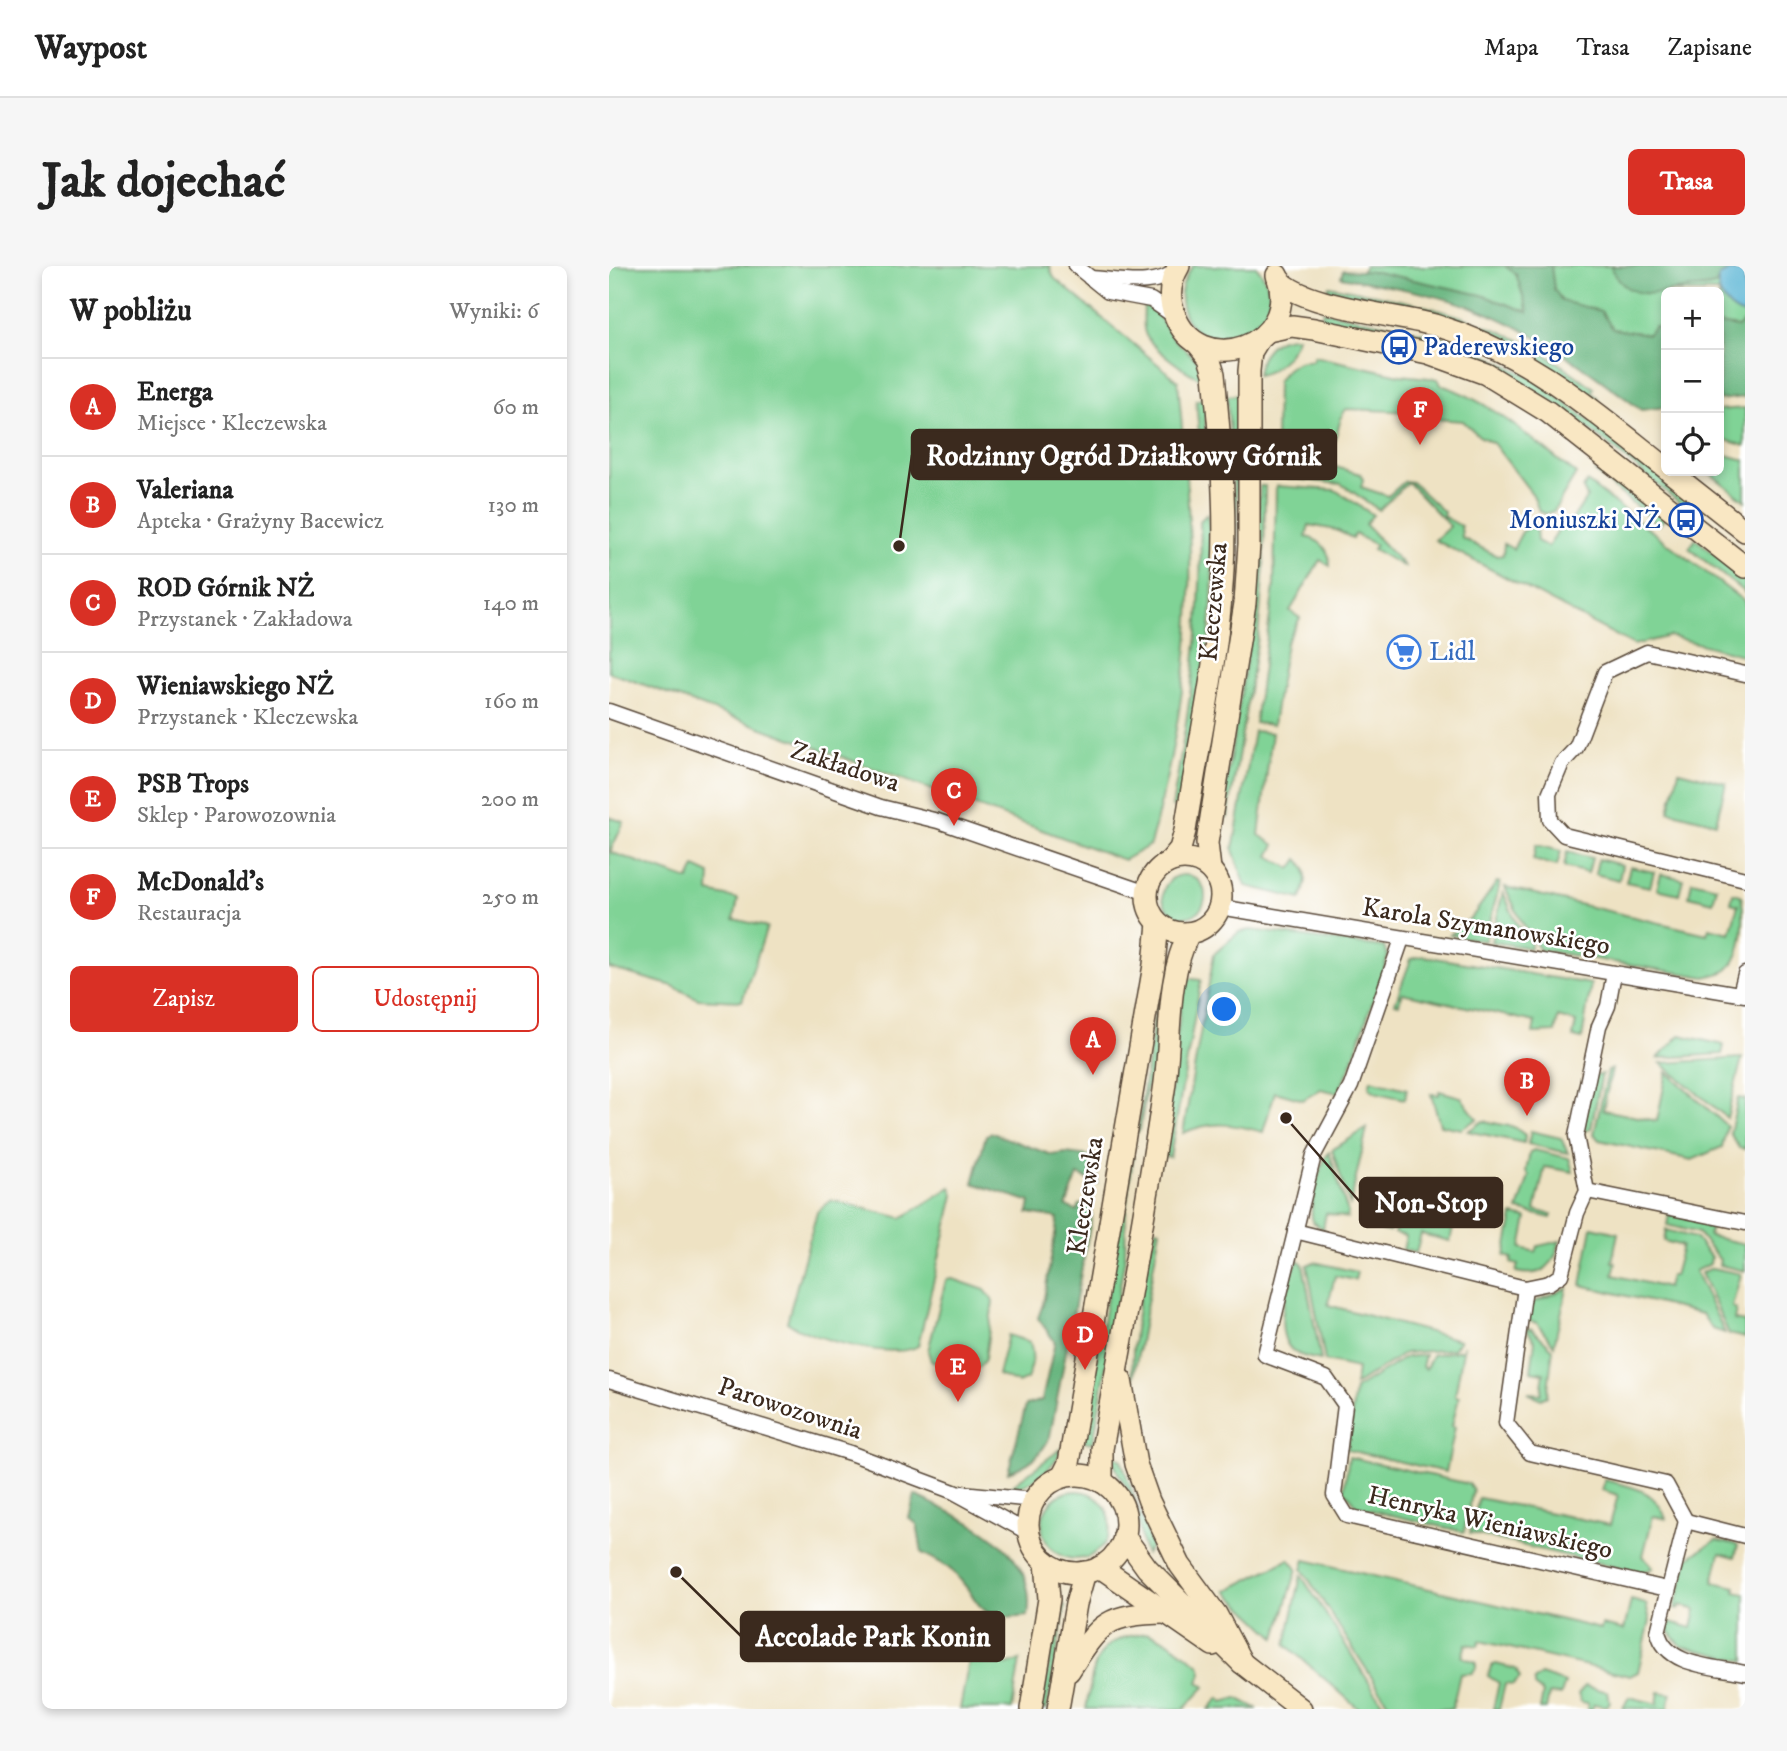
<!DOCTYPE html>
<html lang="pl">
<meta charset="utf-8">
<style>
:root{--surface:#fff;--page:#f6f6f6;--text:#222;--muted:#767676;--line:#e0e0e0;--accent:#d93025}
body{margin:0;font-family:"IM FELL DW Pica",serif;background:var(--page);color:var(--text)}
.controls{position:absolute;right:21px;top:21px;display:grid;overflow:hidden;border-radius:10px;box-shadow:0 4px 10px #0003}
.controls button{width:63px;height:63px;display:grid;place-items:center;padding:0;border:0;border-bottom:2px solid var(--line);background:var(--surface);color:var(--text);font:35px sans-serif}
.you{position:absolute;left:616px;top:744px;width:24px;height:24px;margin:-18px;border:5px solid #fff;border-radius:50%;background:#1a73e8;box-shadow:0 0 0 10px #1a73e833}
.badge{display:grid;place-items:center;width:46px;height:46px;border-radius:50%;background:var(--accent);color:#fff;font-size:23px;font-weight:700}
.pin{position:absolute;translate:-50% -58px;filter:drop-shadow(0 2px 4px #0008)}
.pin::after{content:'';position:absolute;top:37px;width:24px;height:21px;background:inherit;clip-path:polygon(0 0,100% 0,50% 100%)}
.list{margin:0;padding:0;list-style:none}
h2{display:flex;justify-content:space-between;align-items:center;height:91px;margin:0;padding:0 28px;font-size:30px}
h2 small{font-size:23px;font-weight:400;color:var(--muted)}
.list li{display:grid;grid-template-columns:46px 1fr auto;gap:21px;align-items:center;box-sizing:border-box;height:98px;padding:0 28px;border-top:2px solid var(--line)}
.list b{display:block;font-size:26px;white-space:nowrap}
.list p{margin:0;font-size:23px;white-space:nowrap;color:var(--muted)}
.list em{font-size:23px;font-style:normal;color:var(--muted)}
.actions{display:flex;gap:14px;padding:21px 28px}
.actions a{flex:1;padding:16px 0;border:2px solid var(--accent);border-radius:10px;text-align:center;font-size:24px;color:var(--accent)}
.actions .main{background:var(--accent);color:#fff}
.icon{flex:none;width:38px;height:38px;fill:none;stroke:currentColor;stroke-width:2;stroke-linecap:round;stroke-linejoin:round}
.map{position:relative;flex:none;width:1136px;height:1443px;overflow:hidden;border-radius:10px}
header{display:flex;align-items:center;gap:42px;box-sizing:border-box;height:98px;padding:0 35px;background:var(--surface);border-bottom:2px solid var(--line)}
header strong{font-size:33px}
nav{display:flex;gap:38px;margin-inline-start:auto;font-size:24px}
.intro{display:flex;align-items:center;justify-content:space-between;box-sizing:border-box;height:168px;padding:0 42px}
h1{margin:0;font-size:49px}
.button{padding:18px 32px;border-radius:10px;background:var(--accent);color:#fff;font-size:24px;font-weight:700}
main{display:flex;gap:42px;padding:0 42px}
aside{flex:1;background:var(--surface);border-radius:10px;box-shadow:0 4px 10px #0003}
.map>svg:first-child{display:block}
.green{fill:#80d396;stroke:#5e7e5a;stroke-width:2}
.forest{fill:#68b57f;stroke:#52704e;stroke-width:2}
.water{fill:#54b2d3;stroke:#486e78;stroke-width:2}
.lines{fill:none;stroke-linecap:round;stroke-linejoin:round}
.street-casing{stroke:#564637;stroke-width:17}
.secondary-casing{stroke:#564637;stroke-width:24}
.street{stroke:#fff;stroke-width:14}
.secondary{stroke:#f9e7c3;stroke-width:21}
.labels{text-anchor:middle;dominant-baseline:central;stroke-width:5;stroke-linejoin:round;paint-order:stroke}
.transit-label{font-size:26px;fill:#164399;stroke:#fff;text-anchor:start}
.street-label{font-size:26px;fill:#3b2a1e;stroke:#fff}
.shop-label{font-size:26px;fill:#366cbe;stroke:#fff;text-anchor:start}
.leader{fill:none;stroke:#3b2a1e;stroke-width:2.5}
.callout-dot{fill:#3b2a1e;stroke:#fff;stroke-width:2.5}
.callout{fill:#3b2a1e;stroke:#3b2a1e;stroke-width:2.5}
.callout-label{font-size:28px;text-anchor:middle;font-weight:bold;fill:#fff}
</style>
<header>
<strong>Waypost</strong>
<nav><a>Mapa</a><a>Trasa</a><a>Zapisane</a></nav>
</header>
<div class="intro"><h1>Jak dojechać</h1><a class="button">Trasa</a></div>
<main>
<aside>
<h2>W pobliżu<small>Wyniki: 6</small></h2>
<ul class="list">
<li><span class="badge">A</span><div><b>Energa</b><p>Miejsce · Kleczewska</p></div><em>60 m</em></li>
<li><span class="badge">B</span><div><b>Valeriana</b><p>Apteka · Grażyny Bacewicz</p></div><em>130 m</em></li>
<li><span class="badge">C</span><div><b>ROD Górnik NŻ</b><p>Przystanek · Zakładowa</p></div><em>140 m</em></li>
<li><span class="badge">D</span><div><b>Wieniawskiego NŻ</b><p>Przystanek · Kleczewska</p></div><em>160 m</em></li>
<li><span class="badge">E</span><div><b>PSB Trops</b><p>Sklep · Parowozownia</p></div><em>200 m</em></li>
<li><span class="badge">F</span><div><b>McDonald's</b><p>Restauracja</p></div><em>250 m</em></li>
</ul>
<div class="actions"><a class="main">Zapisz</a><a>Udostępnij</a></div>
</aside>
<div class="map">
<svg width="1136" height="1443" viewBox="0 0 1136 1443">
<rect width="100%" height="100%" fill="#fff"/>
<filter id="ink" filterUnits="userSpaceOnUse"><feTurbulence type="fractalNoise" baseFrequency=".0143" numOctaves="2"/><feDisplacementMap in="SourceGraphic" scale="14" xChannelSelector="R" yChannelSelector="G"/><feConvolveMatrix kernelMatrix="1 2 1 2 8 2 1 2 1" color-interpolation-filters="sRGB"/></filter>
<filter id="wash" filterUnits="userSpaceOnUse"><feTurbulence type="fractalNoise" baseFrequency=".00686" numOctaves="4" result="noise"/><feDisplacementMap in="SourceGraphic" scale="28" xChannelSelector="R" yChannelSelector="G"/><feGaussianBlur stdDeviation="1.57" result="paint"/><feColorMatrix in="noise" values="0 0 0 0 0 0 0 0 0 0 0 0 0 0 0 0 0 1.4 0 .05"/><feComposite in="paint" operator="in"/></filter>
<g filter="url(#wash)">
<rect width="100%" height="100%" fill="#eee2c3"/>
<g class="green">
<path d="M0 0H440L445 12 569 115C575 187 583 260 581 332 578 415 563 499 541 579L515 594 0 406Z"/>
<path d="M584 0H647C697 57 592 110 573 41 569 26 575 12 584 0Z"/>
<polygon points="756,0 1136,0 1136,81 1110,89 1110,26 1057,26 1057,104 796,12 752,6"/>
<path d="M720 20C790 33 858 46 922 80 944 92 964 108 985 122L982 126 989 132 987 135C894 63 832 49 718 27Z"/>
<path d="M535 39 547 46 564 72 588 94 596 113C584 113 539 79 536 67 533 58 535 48 535 39Z"/>
<path d="M714 45 843 73 924 112 1094 241 1086 249C1019 197 947 127 868 94 819 73 764 66 712 55Z"/>
<path d="M688 71C685 86 665 107 648 109 651 86 664 70 688 71Z"/>
<path d="M705 90 791 109 829 113 832 119C883 135 924 175 967 208L945 245 936 248 930 245 924 229 884 177 870 170 854 155 813 152 806 146 738 143 734 146 725 176 680 172V177L667 176 668 116C676 102 687 93 703 95Z"/>
<polygon points="629,129 627,319 593,546 589,545 625,287 624,211 618,130"/>
<polygon points="597,131 595,199 593,199 587,135"/>
<polygon points="1136,142 1136,180 1110,172 1110,144"/>
<polygon points="1110,187 1136,194 1136,235 1098,205 1110,205"/>
<polygon points="667,191 694,192 752,208 754,214 752,221 779,230 796,215 803,216 835,246 834,250 852,260 853,272 888,290 894,289 895,278 904,283 913,266 920,260 927,261 928,275 939,281 952,259 961,257 978,231 974,223 978,216 1136,336 1136,390 1061,370 1025,379 826,274 841,260 799,216 770,244 732,218 667,211"/>
<polygon points="997,204 1058,250 1050,259 986,206"/>
<polygon points="651,220 656,220 655,300 649,371 619,551 612,549 642,365"/>
<path d="M667 220 726 224 764 249 756 258 797 302 764 283 767 279 746 268 743 272 727 264 700 259 697 271C712 274 721 284 721 300L711 294 681 345 691 352 677 377 664 459 646 457 665 321Z"/>
<path d="M598 248C616 341 586 449 571 542L563 541C580 445 595 352 591 255Z"/>
<polygon points="1087,273 1136,312 1136,327 1080,282"/>
<path d="M645 465 663 467 650 569 666 579 660 590 682 603 689 593C701 604 697 619 692 633L637 620 624 584Z"/>
<polygon points="1070,505 1117,517 1107,557 1060,545"/>
<polygon points="0,551 15,556 1,586 80,614 86,601 101,608 100,626 129,633 125,653 158,661 133,735 89,733 64,720 0,702"/>
<polygon points="927,579 952,585 948,600 924,594"/>
<polygon points="958,586 983,592 979,607 955,601"/>
<polygon points="989,593 1013,599 1010,614 986,608"/>
<polygon points="1021,601 1045,606 1041,621 1017,616"/>
<polygon points="1052,608 1074,613 1070,628 1048,623"/>
<circle cx="575" cy="630" r="21"/>
<polygon points="1083,615 1108,621 1104,636 1080,630"/>
<polygon points="888,616 891,617 876,675 841,669 863,651"/>
<path d="M896 621 1098 668 1100 662 1121 667 1129 639 1122 637 1124 627 1132 629C1136 650 1136 688 1118 704 1112 708 1103 709 1096 711L931 684 912 655Z"/>
<polygon points="894,626 908,658 922,678 922,682 882,676"/>
<path d="M642 664 775 681 779 690 741 802 729 827 712 823 694 834 666 826 654 866C623 858 605 854 574 867L605 688 630 666Z"/>
<polygon points="814,690 982,718 973,773 964,771 967,756 949,751 946,766 924,767 926,756 793,727 790,738 786,737 802,693"/>
<polygon points="552,709 557,710 549,794 537,825 531,864 528,867"/>
<polygon points="575,712 592,714 561,891 554,890"/>
<polygon points="1071,769 1115,779 1113,788 1049,792"/>
<polygon points="1133,792 1118,852 1052,797"/>
<polygon points="1003,803 994,844 1048,855 1058,806 1118,860 1113,881 1083,894 990,874 985,868 999,805"/>
<polygon points="993,808 982,863 973,866 984,811"/>
<polygon points="762,814 798,823 796,833 769,827 760,822"/>
<polygon points="830,825 852,831 868,853 852,863 831,859 822,828 830,829"/>
<polygon points="1129,832 1136,833 1136,883 1130,882 1121,867"/>
<polygon points="874,855 905,861 916,869 915,877 859,865"/>
<polygon points="758,862 741,939 723,884"/>
<polygon points="922,865 952,872 959,887 919,878"/>
<polygon points="925,884 960,892 964,906 936,901 926,944 943,949 942,952 909,944 920,910 917,905 921,886"/>
<path d="M720 886 739 947 738 952 717 947 714 963 704 956C699 942 711 898 720 886Z"/>
<polygon points="524,892 517,942 516,991 484,1177 474,1175 521,894"/>
<path d="M342 921 345 929 309 1080C286 1095 199 1072 178 1056L208 946 222 934 293 952Z"/>
<polygon points="775,923 783,925 779,945 784,946 780,966 759,961 767,928"/>
<polygon points="791,948 844,961 841,975 812,968 807,987 794,984 797,970 785,967"/>
<polygon points="1060,948 1103,958 1100,970 1136,978 1136,1005 1110,999 1111,994 1089,967 1058,959"/>
<path d="M904 949 918 952 912 982 927 986 929 980 951 975C945 1000 934 1012 907 1006L909 999 902 997 903 992 896 990Z"/>
<polygon points="983,961 1009,967 1003,996 1007,997 1004,1009 1058,1022 1061,1010 1065,1010 1073,980 1055,975 1057,964 1086,972 1102,991 1101,998 1086,1005 1116,1067 1103,1063 1093,1048 972,1019"/>
<path d="M547 963 551 964 525 1110 524 1140C520 1079 530 1022 547 963Z"/>
<path d="M689 994 694 998 712 1094C701 1092 688 1090 681 1082 664 1062 679 1015 689 994Z"/>
<polygon points="705,996 748,1006 746,1014 726,1010 719,1039 851,1074 844,1083 796,1087 746,1119 748,1102 716,1095 698,999"/>
<polygon points="1103,1002 1132,1008 1123,1041 1127,1043 1125,1054 1136,1056 1136,1072 1120,1068 1092,1007"/>
<path d="M344 1013 376 1024 384 1035 376 1093C367 1114 338 1103 322 1095L319 1085 337 1014Z"/>
<polygon points="958,1022 945,1079 928,1057 918,1055 921,1038"/>
<polygon points="917,1062 923,1063 944,1083 938,1130 932,1133 919,1127 932,1128 935,1107 922,1105 926,1075"/>
<path d="M399 1069 421 1076C425 1091 424 1098 418 1113L409 1117 389 1109Z"/>
<polygon points="855,1079 846,1130 850,1131 843,1160 846,1161 837,1206 738,1184 746,1123 797,1091 816,1089 813,1101 817,1103 823,1089 853,1084"/>
<path d="M453 1182C445 1203 420 1222 398 1223Z"/>
<path d="M503 1189 512 1194 543 1280 537 1288C529 1272 532 1256 527 1240 520 1221 507 1210 503 1189Z"/>
<polygon points="740,1191 860,1218 864,1224 855,1266 749,1241 735,1224"/>
<path d="M996 1214C1022 1220 1048 1224 1057 1253L1044 1250 1034 1290 1044 1302 1032 1307 861 1267 870 1232 1001 1259 1009 1229 993 1224Z"/>
<circle cx="467" cy="1259" r="34"/>
<polygon points="1107,1274 1129,1279 1126,1291 1111,1287 1104,1316 1127,1321 1126,1326 1136,1328 1136,1395 1072,1380 1059,1364 1061,1356 1083,1362 1087,1344 1071,1339 1070,1343 1066,1342 1078,1296 1081,1291"/>
<polygon points="680,1293 688,1303 667,1372 617,1325"/>
<polygon points="696,1294 992,1363 993,1359 1015,1364 1022,1334 1037,1338 1041,1355 1029,1406 1021,1410 871,1375 869,1380 857,1378 853,1391 867,1396 867,1402 863,1407 851,1408 843,1443 783,1443 693,1303"/>
<polygon points="692,1309 777,1443 750,1443 677,1379"/>
<polygon points="450,1339 456,1340 438,1443 432,1443"/>
<path d="M540 1367 555 1373 591 1399 593 1407 589 1416 596 1421 575 1443H477C485 1396 486 1371 540 1367Z"/>
<polygon points="367,1378 374,1388 392,1392 391,1398 398,1399 411,1394 403,1443 351,1443 362,1384"/>
<polygon points="887,1398 907,1403 911,1412 904,1419 896,1418 890,1443 884,1443 890,1417 879,1410 882,1400"/>
<polygon points="932,1409 956,1417 952,1429 940,1428 937,1443 931,1443 934,1427 925,1420 925,1415"/>
<polygon points="976,1420 999,1426 1001,1436 998,1440 985,1438 983,1443 978,1443 979,1437 972,1436 969,1428"/>
<polygon points="1050,1426 1062,1428 1059,1443 1014,1442 1020,1431 1048,1438"/>
<polygon points="610,1432 614,1436 628,1432 649,1443 600,1443"/>
</g>
<g class="forest">
<path d="M896 0H942L945 23 953 35 992 45 1004 63 1039 68 1046 61H1057V141L1032 144C982 106 931 68 873 45 828 27 778 20 732 11L734 4 768 6 873 29 919 46 907 8Z"/>
<path d="M1002 0H1136V5L1122 4 1108 15V18C1097 23 1087 21 1075 23 1046 28 1016 36 1002 0Z"/>
<polygon points="1136,54 1136,131 1110,134 1110,58 1129,61"/>
<path d="M383 867 443 889 457 887 487 891 489 917 469 909 457 940 468 945 471 938 480 942 483 949 441 1170C432 1190 420 1199 399 1206L417 1139 433 1134 446 1076 429 1052 434 1038 449 952 419 947 421 936 364 917 377 869Z"/>
<path d="M306 1229C356 1254 430 1281 419 1350 364 1358 374 1333 342 1304 334 1297 323 1292 313 1287L308 1258 300 1252Z"/>
</g>
<path class="water" d="M1122 4 1136 5V49C1121 46 1104 26 1110 10Z"/>
</g>
<g filter="url(#ink)">
<g class="lines">
<defs>
<g id="street">
<polyline points="467,0 499,26 542,34 565,50"/>
<path d="M481 12C508 13 545 23 568 4"/>
<polyline points="1136,408 1038,386 996,406 967,482 953,497 940,528 941,554 955,569 1136,613"/>
<polyline points="0,445 272,541 329,555 538,627"/>
<polyline points="611,641 1136,729"/>
<polyline points="793,673 742,820 705,889 656,1089 717,1112 736,1139 725,1229 738,1250 1058,1323"/>
<polyline points="1131,728 1136,708"/>
<polyline points="978,925 1136,957"/>
<polyline points="686,965 916,1022 940,1017 952,1009 968,947 978,925 967,870 990,760 999,740 1005,707"/>
<polyline points="916,1022 897,1157 921,1187 1057,1218 1077,1255"/>
<polyline points="0,1114 241,1187 345,1226 420,1267"/>
<polyline points="353,1227 425,1234"/>
<path d="M1077 1255 1049 1366C1057 1401 1105 1400 1136 1407"/>
<polyline points="1077,1255 1136,1270"/>
</g>
<g id="secondary">
<path d="M570 0C561 15 559 31 565 47 589 116 693 80 668 9"/>
<path d="M669 12C690 41 791 49 829 60 919 87 985 145 1057 202"/>
<polyline points="659,65 683,60 705,63 819,87 877,108 939,146 1136,301"/>
<polyline points="1060,205 1136,265"/>
<circle cx="575" cy="630" r="37"/>
<path d="M560 596 571 583 576 565C588 487 605 411 612 332 619 258 612 183 605 108L600 92 588 77"/>
<polyline points="601,603 598,577 636,337 640,278 640,105 642,86 650,73"/>
<polyline points="512,1114 527,1198 540,1235 571,1299 607,1348 633,1397"/>
<circle cx="468" cy="1258" r="49"/>
<polyline points="453,1211 460,1197 545,699 549,657"/>
<path d="M493 1216V1183C515 1063 537 944 555 824 563 773 556 715 580 667"/>
<polyline points="515,1270 538,1302 633,1397 692,1443"/>
<polyline points="491,1301 604,1379"/>
<path d="M460 1405C492 1356 497 1348 558 1347"/>
<polyline points="422,1443 440,1333 437,1296"/>
<polyline points="449,1443 467,1338 476,1306"/>
</g>
</defs>
<use href="#street" class="street-casing"/>
<use href="#secondary" class="secondary-casing"/>
<use href="#street" class="street"/>
<use href="#secondary" class="secondary"/>
</g>
</g>
<defs>
<symbol id="bus-ring" viewBox="-11 -11 22 22"><circle r="9.5" fill="#fff" stroke="#1a4fb4" stroke-width="1.5"/><path d="M-5-6H5V4H4V6H2V4H-2V6H-4V4H-5ZM-3.5-4V0h7V-4ZM-3.5 1.2v1.5H-2V1.2ZM2 1.2v1.5H3.5V1.2Z" fill="#1a4fb4"/></symbol>
<symbol id="supermarket-ring" viewBox="-11 -11 22 22"><circle r="9.5" fill="#fff" stroke="#3f7fe0" stroke-width="1.5"/><path d="M-6-5.5h2.5l.6 2H6L4.5 2H-2.5L-4.4-4H-6ZM-1.5 3.2a1.3 1.3 0 1 0 .1 0ZM3 3.2a1.3 1.3 0 1 0 .1 0Z" fill="#3f7fe0"/></symbol>
</defs>
<g fill-rule="evenodd">
<use href="#bus-ring" x="771" y="62" width="38" height="38"/>
<use href="#bus-ring" x="1058" y="235" width="38" height="38"/>
<use href="#supermarket-ring" x="776" y="367" width="38" height="38"/>
</g>
<g class="labels">
<g class="transit-label">
<text x="814" y="81">Paderewskiego</text>
<text x="1052" y="254" text-anchor="end">Moniuszki NŻ</text>
</g>
<g class="street-label">
<text transform="translate(605 336) rotate(-85)">Kleczewska</text>
<text transform="translate(236 501) rotate(18)">Zakładowa</text>
<text transform="translate(877 661) rotate(9)">Karola Szymanowskiego</text>
<text transform="translate(477 930) rotate(-81)">Kleczewska</text>
<text transform="translate(181 1143) rotate(18)">Parowozownia</text>
<text transform="translate(881 1257) rotate(13)">Henryka Wieniawskiego</text>
</g>
<g class="shop-label">
<text x="820" y="386">Lidl</text>
</g>
</g>
<path class="leader" d="M290 280L303 189M677 852L751 936M67 1306L132 1370"/>
<g class="callout-dot">
<circle cx="290" cy="280" r="7"/>
<circle cx="677" cy="852" r="7"/>
<circle cx="67" cy="1306" r="7"/>
</g>
<g class="callout">
<rect x="303" y="164" width="424" height="49" rx="7"/>
<rect x="751" y="912" width="142" height="49" rx="7"/>
<rect x="132" y="1346" width="263" height="49" rx="7"/>
</g>
<g class="callout-label">
<text x="515" y="199">Rodzinny Ogród Działkowy Górnik</text>
<text x="822" y="946">Non-Stop</text>
<text x="264" y="1380">Accolade Park Konin</text>
</g>
</svg>
<div class="controls">
<button>+</button>
<button>−</button>
<button><svg class="icon" aria-label="locate" viewBox="0 0 24 24"><circle cx="12" cy="12" r="6"/><path d="M12 2v4M12 18v4M2 12h4M18 12h4"/></svg></button>
</div>
<div class="you"></div>
<div class="pin badge" style="left:484px;top:809px">A</div>
<div class="pin badge" style="left:918px;top:850px">B</div>
<div class="pin badge" style="left:345px;top:560px">C</div>
<div class="pin badge" style="left:476px;top:1104px">D</div>
<div class="pin badge" style="left:349px;top:1136px">E</div>
<div class="pin badge" style="left:811px;top:179px">F</div>
</div>
</main>
